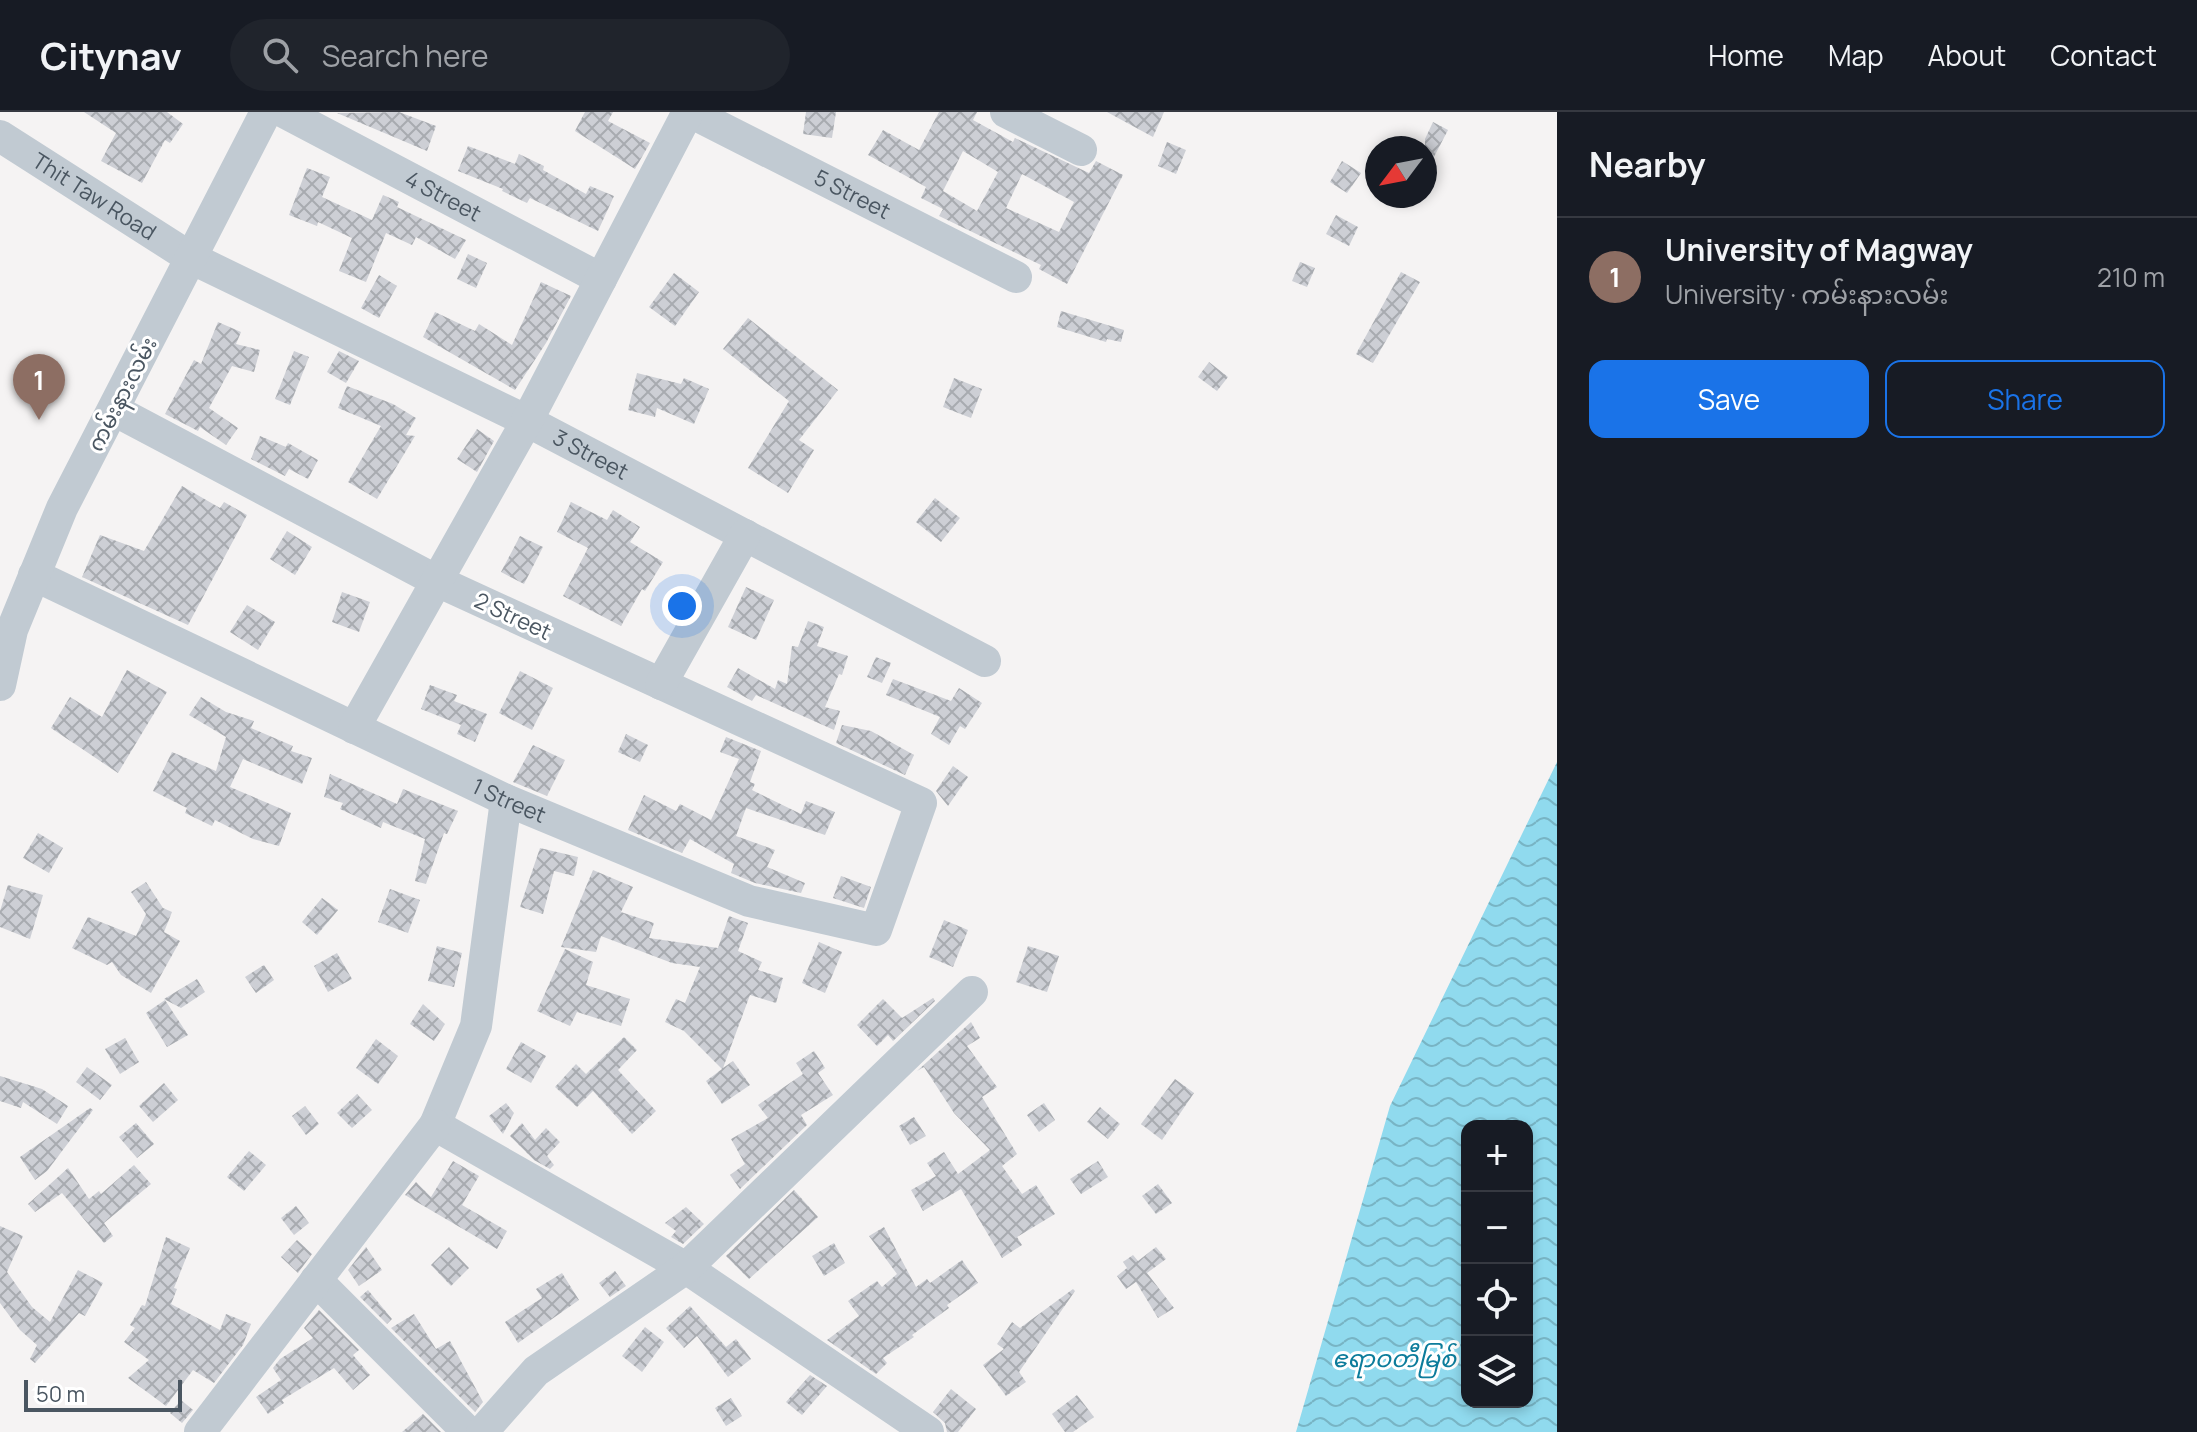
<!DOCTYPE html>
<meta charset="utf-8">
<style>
:root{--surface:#171b24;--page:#20242c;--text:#f1f3f6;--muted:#9ea1a6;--line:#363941;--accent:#1a73e8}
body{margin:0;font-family:Manrope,"Noto Sans Myanmar",sans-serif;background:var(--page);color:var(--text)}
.controls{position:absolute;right:24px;bottom:24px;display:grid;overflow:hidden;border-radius:16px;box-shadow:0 4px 12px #0003}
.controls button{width:72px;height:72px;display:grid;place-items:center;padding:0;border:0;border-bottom:2px solid var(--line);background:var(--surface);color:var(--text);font:40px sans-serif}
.compass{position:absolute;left:1365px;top:24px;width:72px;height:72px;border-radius:50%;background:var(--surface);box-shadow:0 4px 12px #0003;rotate:238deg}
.scale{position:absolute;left:24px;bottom:20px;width:158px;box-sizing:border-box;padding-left:8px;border:4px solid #4a5661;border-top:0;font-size:22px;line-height:28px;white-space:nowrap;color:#4a5661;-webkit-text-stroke:6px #fff;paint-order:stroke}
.you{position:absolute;left:682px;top:494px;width:28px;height:28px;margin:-20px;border:6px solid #fff;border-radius:50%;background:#1a73e8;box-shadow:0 0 0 12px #1a73e833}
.badge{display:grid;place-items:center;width:52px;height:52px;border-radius:50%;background:var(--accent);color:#fff;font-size:26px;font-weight:700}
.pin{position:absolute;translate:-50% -66px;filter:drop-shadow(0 2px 4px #0008)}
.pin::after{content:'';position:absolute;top:42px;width:28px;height:24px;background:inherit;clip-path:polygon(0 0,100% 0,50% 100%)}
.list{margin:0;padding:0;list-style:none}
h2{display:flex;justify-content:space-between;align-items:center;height:104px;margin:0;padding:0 32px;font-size:34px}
h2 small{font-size:26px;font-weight:400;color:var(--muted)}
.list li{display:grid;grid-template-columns:52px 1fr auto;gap:24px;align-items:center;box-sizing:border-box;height:120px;padding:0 32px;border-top:2px solid var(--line)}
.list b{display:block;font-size:30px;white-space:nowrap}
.list p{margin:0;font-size:26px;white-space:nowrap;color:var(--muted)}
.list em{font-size:26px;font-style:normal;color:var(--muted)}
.actions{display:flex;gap:16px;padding:24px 32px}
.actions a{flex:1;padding:18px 0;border:2px solid var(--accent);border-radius:16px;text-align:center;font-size:28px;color:var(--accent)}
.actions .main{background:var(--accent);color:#fff}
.icon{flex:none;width:44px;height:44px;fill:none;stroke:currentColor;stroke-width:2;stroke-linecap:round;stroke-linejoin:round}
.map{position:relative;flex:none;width:1557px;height:1320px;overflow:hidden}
header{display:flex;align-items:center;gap:48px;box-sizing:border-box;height:112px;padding:0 40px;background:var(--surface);border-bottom:2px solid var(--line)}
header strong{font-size:38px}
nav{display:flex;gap:44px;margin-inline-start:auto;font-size:28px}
.search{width:560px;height:72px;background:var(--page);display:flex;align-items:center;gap:20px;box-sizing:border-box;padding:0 28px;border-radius:44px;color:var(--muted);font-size:30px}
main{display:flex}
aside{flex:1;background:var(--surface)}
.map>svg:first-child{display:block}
.water{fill:url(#water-waves);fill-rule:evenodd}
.building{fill:url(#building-cross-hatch);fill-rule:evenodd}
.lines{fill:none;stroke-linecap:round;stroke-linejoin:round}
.minor{stroke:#c1cad2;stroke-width:32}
.labels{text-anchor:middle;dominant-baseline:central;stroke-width:6;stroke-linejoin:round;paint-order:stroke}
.street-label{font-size:22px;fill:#4a5661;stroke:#fff}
.water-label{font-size:24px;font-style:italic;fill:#0c7c9b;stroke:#fff}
</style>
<header>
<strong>Citynav</strong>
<div class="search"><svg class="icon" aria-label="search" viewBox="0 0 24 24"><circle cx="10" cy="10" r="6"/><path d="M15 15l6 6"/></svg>Search here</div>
<nav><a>Home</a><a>Map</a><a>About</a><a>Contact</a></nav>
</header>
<main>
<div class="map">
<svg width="1557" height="1320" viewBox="0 0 1557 1320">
<defs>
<pattern id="water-waves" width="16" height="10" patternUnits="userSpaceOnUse" patternTransform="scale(2)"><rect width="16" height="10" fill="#90daee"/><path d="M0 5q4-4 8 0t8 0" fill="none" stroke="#78b4c4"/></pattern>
<pattern id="building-cross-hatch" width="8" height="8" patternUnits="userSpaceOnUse" patternTransform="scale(2)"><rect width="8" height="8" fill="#cdcfd5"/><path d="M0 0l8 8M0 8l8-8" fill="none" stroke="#a8abb0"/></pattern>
</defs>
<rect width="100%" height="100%" fill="#f5f3f3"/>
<path class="water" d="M1557 650V1320H1296L1390 994ZM1467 1014H1527V1290H1467Z"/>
<g class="building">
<polygon points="84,0 167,0 183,12 170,31 165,28 142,71 101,49 116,21"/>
<polygon points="399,0 436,14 427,39 337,1"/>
<polygon points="585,0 613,0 608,9 650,31 635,57 575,19"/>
<polygon points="806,0 836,0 832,26 803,22"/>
<path d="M939 0H977L973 8 1013 30 1015 26 1089 61 1096 49 1123 63 1067 172 1039 157 1041 153 939 104 943 97 921 86 926 75 868 43 883 18 919 38ZM963 39 998 60 977 99 943 79ZM1022 62 1074 90 1059 120 1006 96Z"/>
<polygon points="1107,0 1164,0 1153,25"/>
<polygon points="1433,10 1448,18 1425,62 1425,27"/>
<polygon points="1167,30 1186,38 1176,62 1158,54"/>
<polygon points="468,34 515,52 519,42 544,54 543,58 586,82 590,74 614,84 598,119 530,86 527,91 502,79 503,77 458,59"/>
<polygon points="1342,49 1361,61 1347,81 1330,70"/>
<polygon points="307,56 330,65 322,85 372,108 383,83 399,90 397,95 466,128 455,147 416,125 412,133 386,121 366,170 339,159 352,126 318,110 317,114 289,103"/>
<polygon points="1336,103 1358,115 1349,134 1326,122"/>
<polygon points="468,142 487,151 476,176 457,167"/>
<polygon points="1300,150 1315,156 1307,175 1292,169"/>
<polygon points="1401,160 1420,170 1373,251 1356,242"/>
<polygon points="674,161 699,180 675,214 649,195"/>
<polygon points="379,163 397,174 379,206 361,196"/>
<polygon points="541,170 571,184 546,231 515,278 423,225 435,200 475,219 479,212 512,233"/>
<polygon points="1061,199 1124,218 1121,230 1107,227 1106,230 1057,215"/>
<polygon points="748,206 838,278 799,328 814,338 788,381 748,356 789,289 723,237"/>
<polygon points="218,210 241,220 236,232 260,238 254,260 232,254 209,296 238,316 226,333 200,315 198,319 165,302 194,248 201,252"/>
<polygon points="294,239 309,245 290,293 275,287"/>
<polygon points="339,239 359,249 346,271 327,260"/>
<polygon points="1209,250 1228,265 1217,279 1198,265"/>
<polygon points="637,261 681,272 684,266 709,277 694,312 657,296 655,305 628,298"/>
<polygon points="954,266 982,277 971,306 943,295"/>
<polygon points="347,274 393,292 416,306 406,323 415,324 377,387 348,370 381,314 338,296"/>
<polygon points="477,317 494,329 477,360 457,347"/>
<polygon points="260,324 286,335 288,331 318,348 308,367 289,357 285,364 251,347"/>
<polygon points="182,374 220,396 224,390 247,403 188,513 82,465 100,423 144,439"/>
<polygon points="935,386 960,406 941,430 916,410"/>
<polygon points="571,390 607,408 613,398 640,415 630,430 663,450 645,479 642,477 621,514 563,484 588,436 557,420"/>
<polygon points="287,419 312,435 295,463 270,447"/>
<polygon points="520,424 543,435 524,472 501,460"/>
<polygon points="746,475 774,488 756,528 728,515"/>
<polygon points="342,480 370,490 359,520 332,510"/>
<polygon points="247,493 275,510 258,538 230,520"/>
<polygon points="808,509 824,515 817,534 848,544 842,563 839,562 825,595 840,599 834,618 756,583 752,589 727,575 738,556 775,577 778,568 787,572 792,534 798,535"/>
<polygon points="876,545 891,551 882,571 867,565"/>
<polygon points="127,558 167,580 118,661 51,616 70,585 102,605"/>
<polygon points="520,559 553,576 532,618 499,601"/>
<polygon points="893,567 951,589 959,576 982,591 965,617 960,614 949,633 931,622 940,605 886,583"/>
<polygon points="430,573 457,583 454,589 487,602 475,630 457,622 461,613 421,597"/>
<polygon points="201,585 226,600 254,609 251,616 293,634 291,639 312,646 302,672 243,647 230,675 291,701 279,734 253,727 215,708 212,714 185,701 187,696 153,679 172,640 216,659 226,625 189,603"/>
<polygon points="842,613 871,619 914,643 905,663 836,631"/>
<polygon points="626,622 648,633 640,650 618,640"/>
<polygon points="726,625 761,639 750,670 755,672 752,678 801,702 806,689 835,700 825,723 746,696 736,724 775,738 767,755 805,771 801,781 755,771 731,761 734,752 690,727 682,741 628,718 644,683 676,699 680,692 711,708 739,647 720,640"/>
<polygon points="533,633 565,648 547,684 513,670"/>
<polygon points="953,654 968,665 948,694 936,679"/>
<polygon points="330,662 397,692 403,677 458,699 447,722 444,721 426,772 415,769 425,727 383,710 381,716 340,697 343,691 324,685"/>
<polygon points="38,721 63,736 49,761 23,746"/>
<polygon points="540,736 578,745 574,764 554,759 543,802 520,795"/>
<polygon points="593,758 633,775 621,800 654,811 649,826 718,836 729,804 748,811 738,839 762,850 758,858 783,866 776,891 750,883 723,956 733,949 750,973 722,992 706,969 722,957 684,919 665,910 676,887 685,891 700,855 672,851 601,824 596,840 561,835"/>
<polygon points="841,764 871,775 864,796 833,786"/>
<polygon points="146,770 163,796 172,800 164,820 180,829 151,881 121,863 112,850 107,853 72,836 88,805 136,824 146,802 131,780"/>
<polygon points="8,773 43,783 30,827 0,815 0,799"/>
<polygon points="390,777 420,788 408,821 378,810"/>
<polygon points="322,786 338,798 317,823 302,810"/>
<polygon points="944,808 968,818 953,855 929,845"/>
<polygon points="819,830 842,840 825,881 802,871"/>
<polygon points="437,834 462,841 454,875 428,869"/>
<polygon points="1028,834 1059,844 1047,880 1016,870"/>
<polygon points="565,837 593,850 586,873 630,887 621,914 577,900 570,914 537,899"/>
<polygon points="337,841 352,867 328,880 314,854"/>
<polygon points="264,853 274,868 256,881 245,865"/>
<polygon points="197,867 205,880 181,896 164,887"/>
<polygon points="933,886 935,889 893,929 888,923 877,934 857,913 883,887 902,906"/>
<polygon points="165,888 188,923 167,935 146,901"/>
<polygon points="423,892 445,912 434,929 410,912"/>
<polygon points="971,910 980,926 967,934 997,975 982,985 1017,1042 1002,1054 1022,1082 1036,1073 1055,1102 1017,1125 1022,1133 1002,1146 961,1077 923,1099 911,1078 936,1064 927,1051 944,1040 958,1062 990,1038 954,1001 924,955 917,959"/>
<polygon points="624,925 637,938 618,958 656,999 632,1022 593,979 577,995 555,975 576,952 586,962"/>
<polygon points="125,926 139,950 120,962 105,937"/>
<polygon points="376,927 398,944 378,972 356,956"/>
<polygon points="521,930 546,944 531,971 506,957"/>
<polygon points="814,939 825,956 818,961 833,983 801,1003 807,1013 740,1077 730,1063 745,1052 731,1027 768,1006 758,993 803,962 796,951"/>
<polygon points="87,955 112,973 100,988 76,970"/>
<polygon points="0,964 42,977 68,994 57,1012 23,990 21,996 0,989"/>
<polygon points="1175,967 1194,981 1162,1028 1141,1012"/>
<polygon points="164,971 178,988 153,1010 139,994"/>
<polygon points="357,982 372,998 352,1016 337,1001"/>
<polygon points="506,991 514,1001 503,1022 489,1004"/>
<polygon points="1044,991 1055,1008 1039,1020 1027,1003"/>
<polygon points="305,994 319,1012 306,1023 292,1004"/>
<polygon points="1100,995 1120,1012 1108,1027 1087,1010"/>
<polygon points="90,996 93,998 47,1059 35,1068 20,1045"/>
<polygon points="914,1005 926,1024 910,1033 899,1014"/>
<polygon points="136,1011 154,1032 137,1046 119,1025"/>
<polygon points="522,1011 535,1028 546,1016 560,1030 547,1044 554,1053 550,1057 534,1048 510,1024"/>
<polygon points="249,1039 266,1053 244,1079 227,1065"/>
<polygon points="453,1049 479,1064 462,1093 507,1119 497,1137 405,1083 416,1070 431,1085"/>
<polygon points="1098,1049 1108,1065 1081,1082 1070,1067"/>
<polygon points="134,1053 151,1072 104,1111 113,1124 104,1131 62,1081 35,1100 28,1092 68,1056 89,1087 99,1079 101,1082"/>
<polygon points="1158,1072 1172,1091 1156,1102 1142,1084"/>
<polygon points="794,1078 818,1105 749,1167 726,1144"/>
<polygon points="296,1094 309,1111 294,1123 281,1106"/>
<polygon points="686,1095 704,1112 683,1132 671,1125 676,1119 665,1111"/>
<polygon points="0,1114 23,1124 7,1160 32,1195 50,1210 78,1158 103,1171 85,1204 79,1201 35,1251 30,1247 37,1233 20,1218 0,1191"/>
<polygon points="884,1115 916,1175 927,1167 930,1171 962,1148 978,1171 947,1193 949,1196 912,1223 914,1225 883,1246 887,1251 876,1262 827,1228 859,1204 848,1189 877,1169 882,1175 897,1162 869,1124"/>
<polygon points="166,1125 190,1136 174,1176 177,1177 171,1192 220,1218 226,1202 251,1212 243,1233 214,1271 193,1258 166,1294 128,1266 149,1248 124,1230 135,1216 130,1213 142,1193 145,1194"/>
<polygon points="297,1128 312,1142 298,1161 281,1145"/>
<polygon points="834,1131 845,1151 824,1164 812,1144"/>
<polygon points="366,1135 382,1158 359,1174 348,1158"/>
<polygon points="449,1135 469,1156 451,1174 431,1153"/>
<polygon points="1156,1135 1166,1147 1147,1161 1174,1196 1158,1206 1136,1170 1126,1177 1117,1164 1127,1156 1123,1150 1133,1143 1138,1149"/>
<polygon points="615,1159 626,1174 610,1185 599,1171"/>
<polygon points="562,1161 579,1188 518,1231 505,1210 542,1186 536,1177"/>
<polygon points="1073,1177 1075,1179 1019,1260 1026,1270 1006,1284 983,1253 1004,1237 997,1232 1012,1210 1020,1216"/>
<polygon points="368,1178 392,1207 387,1212 360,1185"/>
<polygon points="690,1194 726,1235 736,1227 751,1247 728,1265 697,1224 684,1236 666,1216"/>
<polygon points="319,1198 359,1238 353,1243 370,1263 353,1278 334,1256 282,1288 284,1291 268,1302 256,1285 281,1268 273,1256 280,1247 313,1226 304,1216"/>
<polygon points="414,1202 436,1237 450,1229 483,1290 475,1300 391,1216"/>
<polygon points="645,1215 664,1230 642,1260 622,1244"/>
<polygon points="810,1263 827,1274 802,1303 786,1290"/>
<polygon points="951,1277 976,1297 958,1320 947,1320 945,1311 933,1300"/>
<polygon points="1077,1283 1094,1305 1073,1320 1065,1320 1052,1302"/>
<polygon points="731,1286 742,1304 726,1314 715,1296"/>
<polygon points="181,1288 193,1298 182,1311 170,1301"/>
<polygon points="423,1302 441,1320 402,1320"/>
</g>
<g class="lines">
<g class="minor">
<path id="s1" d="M284 0 601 167"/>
<path id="s2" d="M690 0 1016 165"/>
<polyline points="1006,0 1081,38"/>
<path id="s3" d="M0 24 191 146 527 309 985 549"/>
<path id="s4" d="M34 463 506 688 749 789 876 818 921 691 437 469 114 298"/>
<polyline points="661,572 745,423"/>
<polyline points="0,573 12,518 62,396 266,0"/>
<polyline points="354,616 527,309 688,0"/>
<polyline points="506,688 476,914 435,1013 686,1156 928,1320"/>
<polyline points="316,1168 468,1320"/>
<polyline points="200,1320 435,1013"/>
<polyline points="482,1320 536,1259 686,1156 972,880"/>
</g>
</g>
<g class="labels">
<g class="street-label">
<text stroke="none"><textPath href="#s2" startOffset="182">5 Street</textPath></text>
<text stroke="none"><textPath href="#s1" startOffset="180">4 Street</textPath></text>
<text stroke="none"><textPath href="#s3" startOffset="112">Thit Taw Road</textPath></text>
<text transform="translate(122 282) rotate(-63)">ကမ်းနားလမ်း</text>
<text stroke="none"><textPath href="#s3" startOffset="672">3 Street</textPath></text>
<text transform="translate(513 504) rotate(25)">2 Street</text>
<text stroke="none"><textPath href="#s4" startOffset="526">1 Street</textPath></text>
</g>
<g class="water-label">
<text x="1394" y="1245">ဧရာဝတီမြစ်</text>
</g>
</g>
</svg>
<div class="controls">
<button>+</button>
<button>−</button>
<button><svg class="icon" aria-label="locate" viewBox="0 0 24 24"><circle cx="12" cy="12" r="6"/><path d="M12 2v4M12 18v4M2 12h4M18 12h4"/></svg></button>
<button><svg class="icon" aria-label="layers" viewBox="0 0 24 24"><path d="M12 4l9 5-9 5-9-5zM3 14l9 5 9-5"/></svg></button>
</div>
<svg class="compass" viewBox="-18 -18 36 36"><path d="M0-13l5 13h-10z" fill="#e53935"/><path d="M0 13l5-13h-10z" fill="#9ea1a6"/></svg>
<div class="scale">50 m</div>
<div class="you"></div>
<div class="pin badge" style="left:39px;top:308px;background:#8d6e63">1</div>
</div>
<aside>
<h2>Nearby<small></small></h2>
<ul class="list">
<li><span class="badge" style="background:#8d6e63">1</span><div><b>University of Magway</b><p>University · ကမ်းနားလမ်း</p></div><em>210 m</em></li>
</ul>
<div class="actions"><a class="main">Save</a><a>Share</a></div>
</aside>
</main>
